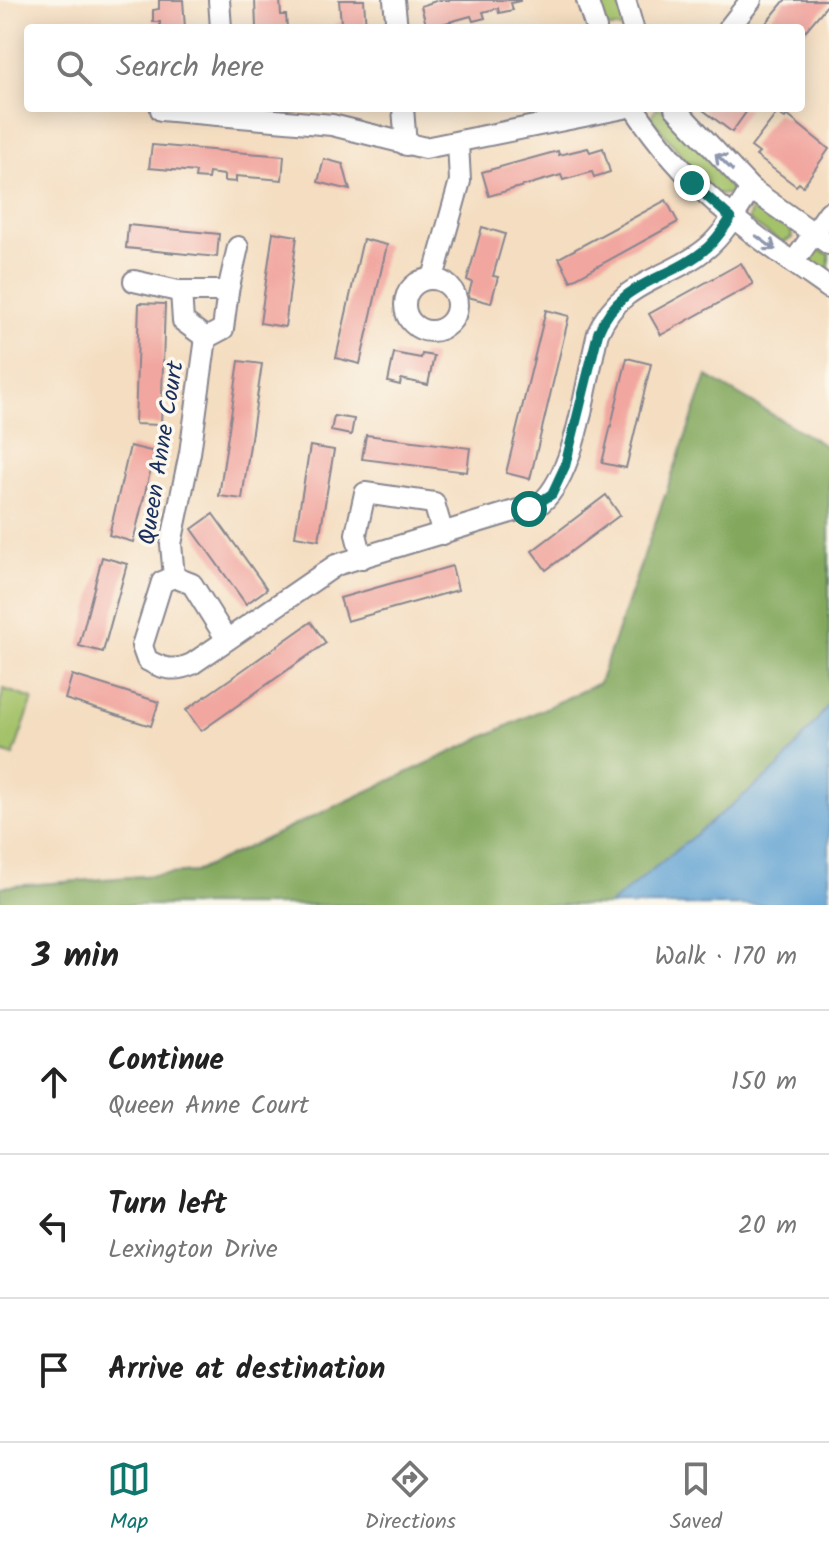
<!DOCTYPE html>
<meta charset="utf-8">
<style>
:root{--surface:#fff;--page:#f2f2f2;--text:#222;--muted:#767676;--line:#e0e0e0;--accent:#0f766e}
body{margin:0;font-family:Kalam,sans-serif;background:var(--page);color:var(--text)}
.stop{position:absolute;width:24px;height:24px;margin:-18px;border:6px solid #0f766e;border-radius:50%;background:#fff}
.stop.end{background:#0f766e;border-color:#fff;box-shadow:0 2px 8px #0008}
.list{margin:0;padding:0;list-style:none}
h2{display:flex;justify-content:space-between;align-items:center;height:104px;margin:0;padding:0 32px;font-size:34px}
h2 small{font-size:26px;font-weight:400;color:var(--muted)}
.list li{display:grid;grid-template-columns:52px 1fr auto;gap:24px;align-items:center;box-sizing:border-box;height:144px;padding:0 32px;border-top:2px solid var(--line)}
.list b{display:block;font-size:30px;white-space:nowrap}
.list p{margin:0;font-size:26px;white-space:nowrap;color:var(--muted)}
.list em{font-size:26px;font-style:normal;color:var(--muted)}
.icon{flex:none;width:44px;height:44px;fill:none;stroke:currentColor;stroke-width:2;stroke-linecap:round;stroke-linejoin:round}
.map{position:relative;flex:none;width:829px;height:905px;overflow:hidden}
.search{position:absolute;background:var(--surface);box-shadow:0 4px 20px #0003;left:24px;right:24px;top:24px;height:88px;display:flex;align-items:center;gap:20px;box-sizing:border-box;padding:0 28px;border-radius:8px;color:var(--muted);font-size:30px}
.sheet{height:536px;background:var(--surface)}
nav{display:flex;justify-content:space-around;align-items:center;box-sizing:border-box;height:112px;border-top:2px solid var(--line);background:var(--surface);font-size:22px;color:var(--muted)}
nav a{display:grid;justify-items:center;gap:4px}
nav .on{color:var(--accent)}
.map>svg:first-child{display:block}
.green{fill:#a4c269;stroke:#607864;stroke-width:2}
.forest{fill:#83a85d;stroke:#4f6c5e;stroke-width:2}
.water{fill:#5da0d2;stroke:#3c6898;stroke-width:2}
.building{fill:#f1a7a0}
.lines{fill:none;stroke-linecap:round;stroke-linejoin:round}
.street-casing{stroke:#88868f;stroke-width:24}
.street{stroke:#fff;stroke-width:20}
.oneway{stroke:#8d97ae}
.route{stroke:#0f766e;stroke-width:10}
.labels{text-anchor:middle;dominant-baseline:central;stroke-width:7;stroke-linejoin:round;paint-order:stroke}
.street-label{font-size:24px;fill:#1b2f5e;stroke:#fbf7ec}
</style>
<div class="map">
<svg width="829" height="905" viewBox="0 0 829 905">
<rect width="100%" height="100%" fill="#fbf7ec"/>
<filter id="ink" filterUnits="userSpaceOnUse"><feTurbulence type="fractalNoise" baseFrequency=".0125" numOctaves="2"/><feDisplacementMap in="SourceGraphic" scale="16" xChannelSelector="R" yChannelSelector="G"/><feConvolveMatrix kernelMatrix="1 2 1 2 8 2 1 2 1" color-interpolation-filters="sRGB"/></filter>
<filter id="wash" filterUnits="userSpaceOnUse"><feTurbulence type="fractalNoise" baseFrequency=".006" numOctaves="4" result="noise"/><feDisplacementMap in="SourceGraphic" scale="32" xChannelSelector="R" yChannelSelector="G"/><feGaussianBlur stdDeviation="1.8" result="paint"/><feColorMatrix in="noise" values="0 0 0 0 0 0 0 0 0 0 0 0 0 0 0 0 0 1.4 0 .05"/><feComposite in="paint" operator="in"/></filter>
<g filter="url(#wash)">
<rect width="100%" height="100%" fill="#f4ddc0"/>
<g class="green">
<polygon points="596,0 618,0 627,28 604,28"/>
<polygon points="657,108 667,110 732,184 730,195 713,193 650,117"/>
<polygon points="760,207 790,227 792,238 782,243 748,220 751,210"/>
<polygon points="819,250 829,254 829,279 810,265 809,255"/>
<polygon points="4,689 33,699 13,756 0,751 0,703"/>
</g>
<polygon class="forest" points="707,376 829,448 829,705 780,766 609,905 0,905 0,887 195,872 599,683"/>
<polygon class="water" points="829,705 829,905 609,905 780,766"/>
<g id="blocks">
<g class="building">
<polygon points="159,0 183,0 185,28 160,28 160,22 153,22 153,10 159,9"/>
<polygon points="255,0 280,0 281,15 286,15 287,28 256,28"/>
<polygon points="339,0 364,0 366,28 335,28 335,23 341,23"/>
<polygon points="439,0 520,0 520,1 511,3 513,10 499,13 498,8 483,12 485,18 473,21 471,16 427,28 421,6"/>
<polygon points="785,0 829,0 829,3 801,36 801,28 762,28"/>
<polygon points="704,108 749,108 732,132 703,110"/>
<polygon points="777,113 785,118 787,115 829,149 803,186 799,183 796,186 756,156 759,153 751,147"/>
<polygon points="152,145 284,156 282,180 236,176 236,182 224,181 224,175 209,173 208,179 195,178 196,172 149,168"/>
<polygon points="588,148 590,152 603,148 610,172 594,177 592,172 563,180 561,175 489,196 482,172 558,151 559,155"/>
<polygon points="324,159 343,164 350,190 318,182"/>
<polygon points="666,200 678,222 571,281 559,258"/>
<polygon points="128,225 219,234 217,257 126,248"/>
<polygon points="482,227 505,234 493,276 498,277 491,303 468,297 472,282 467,280"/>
<polygon points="273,232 297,236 285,327 260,323"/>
<polygon points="363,239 387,245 360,364 336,358"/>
<polygon points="741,263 753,284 661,335 649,314"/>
<polygon points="139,303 165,304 161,425 135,424"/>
<polygon points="546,310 569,316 530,479 506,473"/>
<polygon points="394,353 421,358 422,354 434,356 428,385 401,379 400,385 388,382"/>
<polygon points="627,358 651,364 626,468 602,463"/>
<polygon points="239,361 262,364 242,499 219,496"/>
<polygon points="334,416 354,419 351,435 331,431"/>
<polygon points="366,435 470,448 467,472 362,459"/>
<polygon points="130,446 155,452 133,542 109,535"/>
<polygon points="310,446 334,450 319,540 295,536"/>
<polygon points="606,495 620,515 546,570 532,551"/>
<polygon points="213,514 267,589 246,604 192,529"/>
<polygon points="102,557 127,564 103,652 79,646"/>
<polygon points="452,566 458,590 347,621 340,598"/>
<polygon points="311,622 326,643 201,731 186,710"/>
<polygon points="72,675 159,702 151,726 65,699"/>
</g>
</g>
</g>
<g filter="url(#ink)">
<use href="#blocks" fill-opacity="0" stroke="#88868f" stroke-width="2"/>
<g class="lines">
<defs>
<g id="street">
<polyline points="219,0 221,28"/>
<polyline points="394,0 397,28"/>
<polyline points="587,0 596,28"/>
<polyline points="625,0 633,28"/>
<polyline points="729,28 751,0"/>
<polyline points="403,108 406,145"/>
<path d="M634 108C691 193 747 230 829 288"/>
<polyline points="675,108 751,189 829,244"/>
<polyline points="161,110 332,125 425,148 624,108"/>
<polyline points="793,263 829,212"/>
<polyline points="433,278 460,181 458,143"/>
<circle cx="431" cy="305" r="26"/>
<polyline points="134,281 178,291 228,291 223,329 206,338 190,453 171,544 174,577"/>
<polyline points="181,291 183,321 206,338"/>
<polyline points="228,291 238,247"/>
<polyline points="362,558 356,534 365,493 434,503 443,534"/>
<path d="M227 640 192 584 174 577 162 582 142 646 147 660C163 669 174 672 192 664L336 565 541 503C577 472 586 379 598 333 621 279 667 281 707 248 725 233 738 209 751 189"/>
</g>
</defs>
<use href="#street" class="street-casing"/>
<use href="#street" class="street"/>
</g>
<defs><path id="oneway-shaft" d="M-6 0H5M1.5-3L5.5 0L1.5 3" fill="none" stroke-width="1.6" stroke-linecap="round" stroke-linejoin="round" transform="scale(2)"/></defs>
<g class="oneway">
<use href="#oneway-shaft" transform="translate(724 162) rotate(-135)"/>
<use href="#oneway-shaft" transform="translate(766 243) rotate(36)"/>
</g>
</g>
<g class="lines" filter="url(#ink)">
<path class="route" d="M529 509 552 494 565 466 598 333C621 278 669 282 708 247 717 239 724 228 731 218L692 183"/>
</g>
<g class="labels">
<g class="street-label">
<text transform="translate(162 453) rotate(-81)">Queen Anne Court</text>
</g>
</g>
</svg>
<div class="stop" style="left:529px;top:509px"></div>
<div class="stop end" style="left:692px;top:183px"></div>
<div class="search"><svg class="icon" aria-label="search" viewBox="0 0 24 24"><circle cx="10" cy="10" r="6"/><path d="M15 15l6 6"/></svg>Search here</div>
</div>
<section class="sheet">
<h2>3 min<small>Walk · 170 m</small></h2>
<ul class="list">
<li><svg class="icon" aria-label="ahead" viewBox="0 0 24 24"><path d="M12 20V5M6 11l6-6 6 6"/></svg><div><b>Continue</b><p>Queen Anne Court</p></div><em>150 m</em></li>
<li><svg class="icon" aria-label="left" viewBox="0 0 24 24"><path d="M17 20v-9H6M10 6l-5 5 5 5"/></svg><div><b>Turn left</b><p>Lexington Drive</p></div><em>20 m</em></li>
<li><svg class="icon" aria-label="arrive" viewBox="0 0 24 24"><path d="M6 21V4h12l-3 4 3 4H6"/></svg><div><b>Arrive at destination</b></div></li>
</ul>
</section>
<nav>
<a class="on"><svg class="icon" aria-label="map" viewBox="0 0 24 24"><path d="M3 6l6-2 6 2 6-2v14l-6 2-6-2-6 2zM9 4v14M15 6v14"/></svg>Map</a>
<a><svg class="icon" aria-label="directions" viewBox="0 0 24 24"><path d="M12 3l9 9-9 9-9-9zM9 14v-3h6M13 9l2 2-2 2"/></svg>Directions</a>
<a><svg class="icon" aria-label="saved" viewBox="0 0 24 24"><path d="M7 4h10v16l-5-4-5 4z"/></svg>Saved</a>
</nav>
